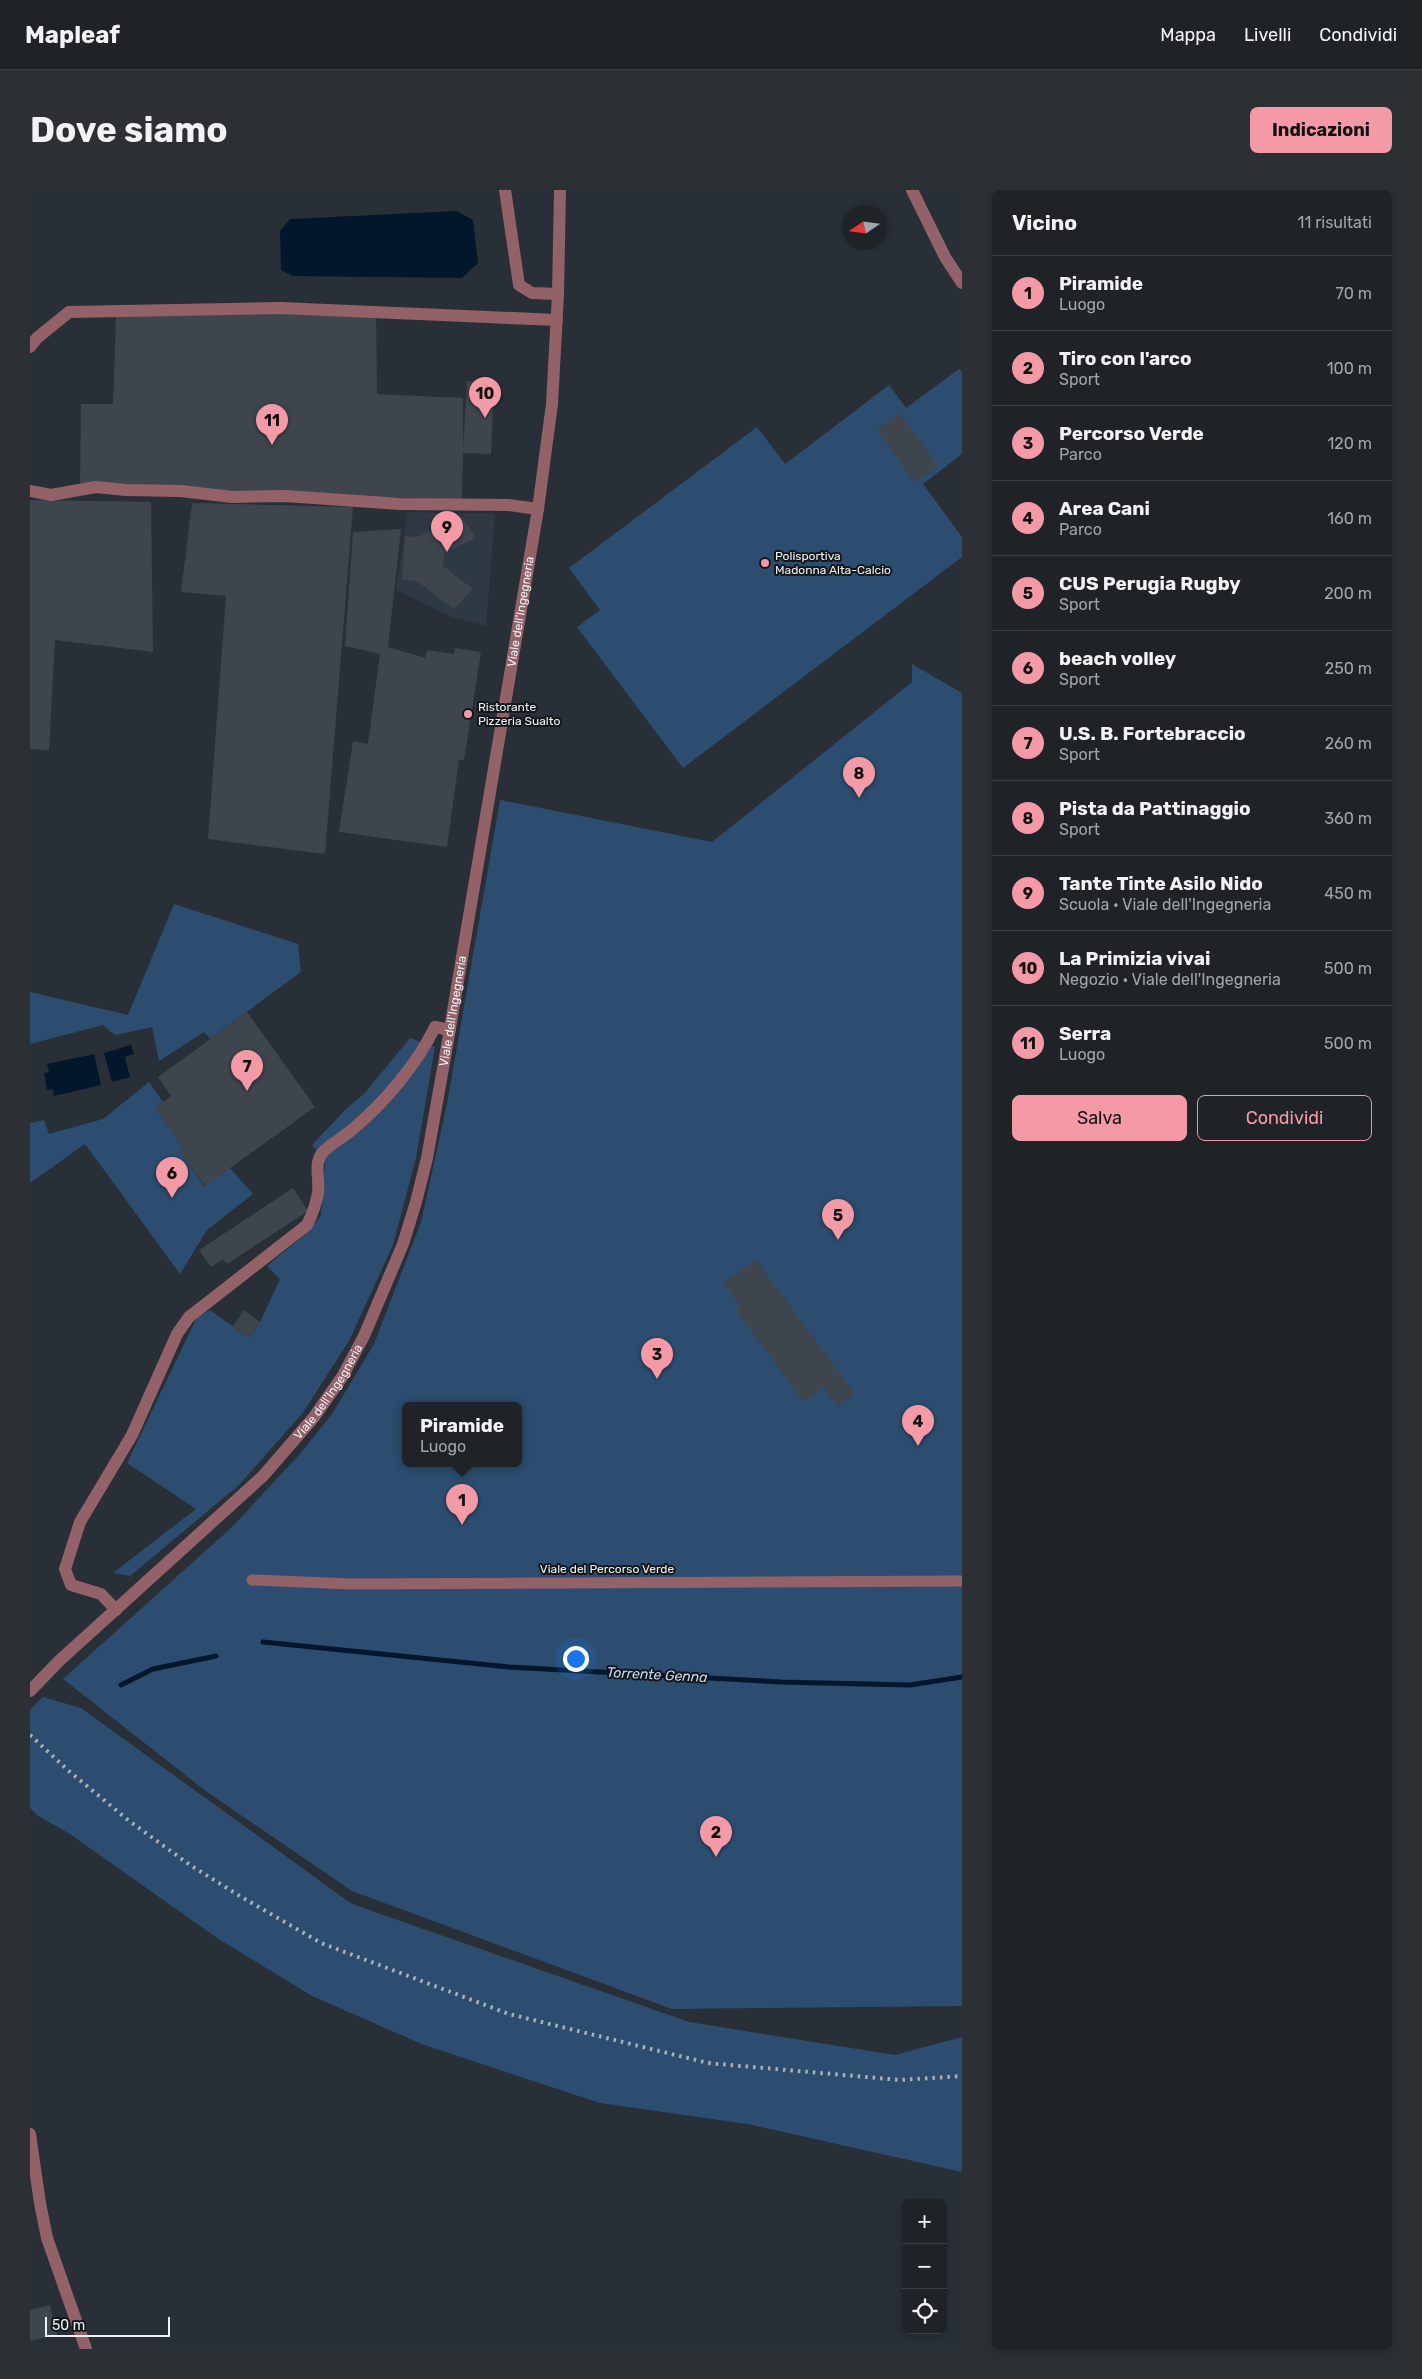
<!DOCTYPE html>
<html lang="it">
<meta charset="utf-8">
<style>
:root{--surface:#1f2328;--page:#2c2f34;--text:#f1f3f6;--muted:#a1a4a8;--line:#3c4045;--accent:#f49aa7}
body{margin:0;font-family:Rubik,sans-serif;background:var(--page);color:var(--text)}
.controls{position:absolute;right:15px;bottom:15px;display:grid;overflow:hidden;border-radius:8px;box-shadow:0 2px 8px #0003}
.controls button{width:45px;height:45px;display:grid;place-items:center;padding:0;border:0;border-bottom:1px solid var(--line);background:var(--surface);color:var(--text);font:25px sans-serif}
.compass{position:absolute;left:812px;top:15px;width:45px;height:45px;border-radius:50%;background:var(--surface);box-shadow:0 2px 8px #0003;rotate:257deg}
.scale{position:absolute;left:15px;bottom:12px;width:125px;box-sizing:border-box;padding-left:5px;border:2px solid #eef2f6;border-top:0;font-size:14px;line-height:18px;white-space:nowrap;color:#eef2f6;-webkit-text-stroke:4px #14171a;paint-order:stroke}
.you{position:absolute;left:545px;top:1468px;width:18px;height:18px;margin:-12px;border:4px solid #fff;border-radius:50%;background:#1a73e8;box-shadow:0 0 0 8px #1a73e833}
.badge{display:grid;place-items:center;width:32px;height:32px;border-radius:50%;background:var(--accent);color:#111;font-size:16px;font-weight:700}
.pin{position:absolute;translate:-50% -41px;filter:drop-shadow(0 1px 2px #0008)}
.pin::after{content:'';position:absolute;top:26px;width:18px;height:15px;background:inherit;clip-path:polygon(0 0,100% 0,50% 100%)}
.popup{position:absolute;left:372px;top:1212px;width:120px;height:65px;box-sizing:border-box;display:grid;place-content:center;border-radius:8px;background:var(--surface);filter:drop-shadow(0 1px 4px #0005);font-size:16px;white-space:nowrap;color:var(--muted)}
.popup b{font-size:19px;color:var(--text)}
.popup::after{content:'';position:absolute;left:50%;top:100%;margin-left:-10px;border:10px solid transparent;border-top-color:var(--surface)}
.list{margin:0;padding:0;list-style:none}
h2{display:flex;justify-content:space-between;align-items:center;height:65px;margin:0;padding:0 20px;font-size:21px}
h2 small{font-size:16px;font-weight:400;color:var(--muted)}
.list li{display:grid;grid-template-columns:32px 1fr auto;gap:15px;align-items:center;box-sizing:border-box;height:75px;padding:0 20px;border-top:1px solid var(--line)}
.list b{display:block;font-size:19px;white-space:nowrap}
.list p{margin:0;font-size:16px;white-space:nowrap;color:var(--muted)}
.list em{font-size:16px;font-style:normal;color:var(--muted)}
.actions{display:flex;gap:10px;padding:15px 20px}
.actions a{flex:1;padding:11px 0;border:1px solid var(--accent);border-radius:8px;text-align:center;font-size:18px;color:var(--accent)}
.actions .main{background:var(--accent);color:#111}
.icon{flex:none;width:28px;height:28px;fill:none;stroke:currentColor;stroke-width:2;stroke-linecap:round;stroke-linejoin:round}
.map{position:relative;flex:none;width:932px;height:2159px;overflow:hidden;border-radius:8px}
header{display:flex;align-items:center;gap:30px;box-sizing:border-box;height:70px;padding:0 25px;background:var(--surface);border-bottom:1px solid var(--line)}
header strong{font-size:24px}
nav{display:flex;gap:28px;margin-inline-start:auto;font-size:18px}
.intro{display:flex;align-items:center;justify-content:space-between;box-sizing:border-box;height:120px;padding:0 30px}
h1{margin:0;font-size:35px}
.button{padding:12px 22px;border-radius:8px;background:var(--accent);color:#111;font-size:18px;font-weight:700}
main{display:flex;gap:30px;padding:0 30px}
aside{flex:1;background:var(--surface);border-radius:8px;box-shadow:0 2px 8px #0003}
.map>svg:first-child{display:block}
.built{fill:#2e3944}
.green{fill:#2c4d6f;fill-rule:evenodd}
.water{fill:#03172c}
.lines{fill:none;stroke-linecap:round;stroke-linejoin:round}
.stream{stroke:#03172c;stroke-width:5}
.building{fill:#3e454c}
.pedestrian{stroke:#936268;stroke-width:11}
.minor{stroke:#936268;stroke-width:12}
.tertiary{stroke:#936268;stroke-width:12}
.rail{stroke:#abb0b5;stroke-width:4;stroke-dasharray:2.5 5;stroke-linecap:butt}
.poi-dot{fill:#f49aa7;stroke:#14171a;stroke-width:2}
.labels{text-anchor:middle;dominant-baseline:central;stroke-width:4;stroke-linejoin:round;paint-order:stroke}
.poi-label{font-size:12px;fill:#eef2f6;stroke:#14171a;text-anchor:start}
.street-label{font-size:12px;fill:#eef2f6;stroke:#14171a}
.water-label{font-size:14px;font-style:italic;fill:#c3dbf6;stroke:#14171a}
</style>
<header>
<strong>Mapleaf</strong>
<nav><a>Mappa</a><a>Livelli</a><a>Condividi</a></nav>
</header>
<div class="intro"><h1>Dove siamo</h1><a class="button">Indicazioni</a></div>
<main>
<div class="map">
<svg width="932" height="2159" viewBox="0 0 932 2159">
<rect width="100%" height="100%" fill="#292f36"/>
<polygon class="built" points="378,322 465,324 456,436 422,427 366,400"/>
<g class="green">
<polygon points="929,179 932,182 932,264 893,294 932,347 932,367 653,578 547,437 570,420 539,378 727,237 755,274 859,195 876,218"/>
<path d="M882 474 932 503V1816L642 1819 322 1701 177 1602 33 1489 201 1338 268 1266 302 1224 344 1154 391 1032 417 914 470 610 682 652 882 492ZM376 1216H488V1274H376Z"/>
<polygon points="144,714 268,754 271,782 180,849 174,842 129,871 122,837 85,845 73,835 0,854 0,802 98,825"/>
<polygon points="380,848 405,857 386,968 363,1055 319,1151 272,1224 209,1295 100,1386 83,1383 166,1319 97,1273 167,1127 180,1120 219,1148 230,1132 250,1089 237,1076 279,1041 291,1025 295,973 282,955 316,919 334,904"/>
<polygon points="119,892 133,912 125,918 154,959 150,962 174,996 200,978 223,1004 177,1040 150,1084 55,954 0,993 0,933 14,930 19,944 73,929"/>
<polygon points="13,1507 51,1518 322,1714 659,1832 865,1865 932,1847 932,1982 717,1934 570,1913 394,1855 282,1806 187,1748 40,1644 8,1626 0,1618 0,1520"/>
</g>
<g class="water">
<polygon points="427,21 443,30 448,73 432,88 263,86 251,80 250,41 260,29"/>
<polygon points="101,855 104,864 95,867 100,887 82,892 74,863"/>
<polygon points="64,864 71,895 24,906 23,899 17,900 14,883 19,882 17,874"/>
</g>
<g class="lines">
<g class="stream">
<polyline points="233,1452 479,1477 750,1492 880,1495 932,1487"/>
<polyline points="91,1495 123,1479 186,1466"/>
</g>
</g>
<g class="building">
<polygon points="346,122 347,204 433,208 433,261 437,191 464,193 461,264 433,263 432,310 50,296 51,214 83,214 86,126"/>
<polygon points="870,223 908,276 885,293 847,240"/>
<polygon points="0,310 121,312 123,462 25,450 19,560 0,559"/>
<polygon points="162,313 323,317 295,664 178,649 196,406 151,402"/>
<polygon points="431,326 446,348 414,363 413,376 443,399 424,419 388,392 372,389 375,346 388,347"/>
<polygon points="371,339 358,457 395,468 397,460 424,464 425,458 451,462 434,570 429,570 417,657 309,642 323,551 338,554 350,464 315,456 323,342"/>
<polygon points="217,822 285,917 175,996 150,962 154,959 125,918 141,906 128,887"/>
<polygon points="263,998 278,1021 197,1074 193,1069 181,1077 169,1060"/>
<polygon points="726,1070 825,1204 808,1216 794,1197 774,1212 706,1120 710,1116 694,1093"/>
<polygon points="214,1120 230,1132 219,1148 203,1136"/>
<polygon points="20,2115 27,2145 0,2151 0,2120"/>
</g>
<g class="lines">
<polyline class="pedestrian" points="222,1390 321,1394 932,1391"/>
<g class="minor">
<polyline points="475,0 489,95 502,103 528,104"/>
<polyline points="882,0 915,67 932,93"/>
<polyline points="0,157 7,148 39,122 251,118 527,130"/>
<polyline points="0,301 21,305 66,297 96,300 151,301 202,307 255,306 370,314 478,315 508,319"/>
<path d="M86 1420 71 1404 41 1395 35 1379 50 1332 102 1245 147 1144 159 1127 277 1035C282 1025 286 1014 288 1003 290 989 283 973 293 962 302 953 314 947 324 938 355 912 387 874 405 837L420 840"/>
<polyline points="0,1944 10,2013 17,2048 56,2159"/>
</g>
<path class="tertiary" id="s1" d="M0 1501 29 1471 233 1286 284 1227 312 1187 334 1146 373 1054 386 1012 397 968 417 856 508 319 522 214 528 104 530 0"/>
<polyline class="rail" points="0,1545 40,1582 98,1630 160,1675 213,1708 291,1753 479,1824 678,1873 870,1890 932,1886"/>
</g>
<g class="poi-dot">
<circle cx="735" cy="373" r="5"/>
<circle cx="438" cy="524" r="5"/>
</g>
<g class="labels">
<g class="poi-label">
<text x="745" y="366">Polisportiva<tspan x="745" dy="14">Madonna Alta-Calcio</tspan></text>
<text x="448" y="517">Ristorante<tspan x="448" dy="14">Pizzeria Sualto</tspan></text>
</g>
<g class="street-label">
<text stroke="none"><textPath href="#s1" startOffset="1234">Viale dell'Ingegneria</textPath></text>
<text stroke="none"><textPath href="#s1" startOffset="829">Viale dell'Ingegneria</textPath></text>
<text stroke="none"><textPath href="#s1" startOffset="424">Viale dell'Ingegneria</textPath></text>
<text x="577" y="1379">Viale del Percorso Verde</text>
</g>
<g class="water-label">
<text transform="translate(627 1485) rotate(3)">Torrente Genna</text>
</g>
</g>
</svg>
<div class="controls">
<button>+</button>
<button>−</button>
<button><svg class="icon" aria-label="locate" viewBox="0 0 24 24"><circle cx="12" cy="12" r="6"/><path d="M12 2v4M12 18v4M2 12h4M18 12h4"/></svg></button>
</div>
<svg class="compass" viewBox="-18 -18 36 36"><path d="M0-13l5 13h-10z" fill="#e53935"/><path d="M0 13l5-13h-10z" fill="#a1a4a8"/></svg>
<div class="scale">50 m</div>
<div class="you"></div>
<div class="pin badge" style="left:432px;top:1335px">1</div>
<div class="popup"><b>Piramide</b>Luogo</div>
<div class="pin badge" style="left:686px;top:1667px">2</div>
<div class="pin badge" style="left:627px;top:1189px">3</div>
<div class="pin badge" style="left:888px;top:1256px">4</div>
<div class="pin badge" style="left:808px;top:1050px">5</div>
<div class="pin badge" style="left:142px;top:1008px">6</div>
<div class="pin badge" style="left:217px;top:901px">7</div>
<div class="pin badge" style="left:829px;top:608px">8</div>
<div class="pin badge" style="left:417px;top:362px">9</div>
<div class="pin badge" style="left:455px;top:228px">10</div>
<div class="pin badge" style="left:242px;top:255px">11</div>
</div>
<aside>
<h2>Vicino<small>11 risultati</small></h2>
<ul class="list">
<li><span class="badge">1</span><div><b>Piramide</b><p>Luogo</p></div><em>70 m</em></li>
<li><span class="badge">2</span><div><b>Tiro con l'arco</b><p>Sport</p></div><em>100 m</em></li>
<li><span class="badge">3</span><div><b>Percorso Verde</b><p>Parco</p></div><em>120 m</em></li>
<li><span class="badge">4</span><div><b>Area Cani</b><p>Parco</p></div><em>160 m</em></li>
<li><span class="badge">5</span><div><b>CUS Perugia Rugby</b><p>Sport</p></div><em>200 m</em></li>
<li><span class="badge">6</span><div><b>beach volley</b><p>Sport</p></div><em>250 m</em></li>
<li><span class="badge">7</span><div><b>U.S. B. Fortebraccio</b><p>Sport</p></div><em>260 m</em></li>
<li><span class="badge">8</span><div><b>Pista da Pattinaggio</b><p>Sport</p></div><em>360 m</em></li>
<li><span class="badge">9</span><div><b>Tante Tinte Asilo Nido</b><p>Scuola · Viale dell'Ingegneria</p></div><em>450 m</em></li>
<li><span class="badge">10</span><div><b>La Primizia vivai</b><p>Negozio · Viale dell'Ingegneria</p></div><em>500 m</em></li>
<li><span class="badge">11</span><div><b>Serra</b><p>Luogo</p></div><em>500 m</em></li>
</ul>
<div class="actions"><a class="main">Salva</a><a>Condividi</a></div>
</aside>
</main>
